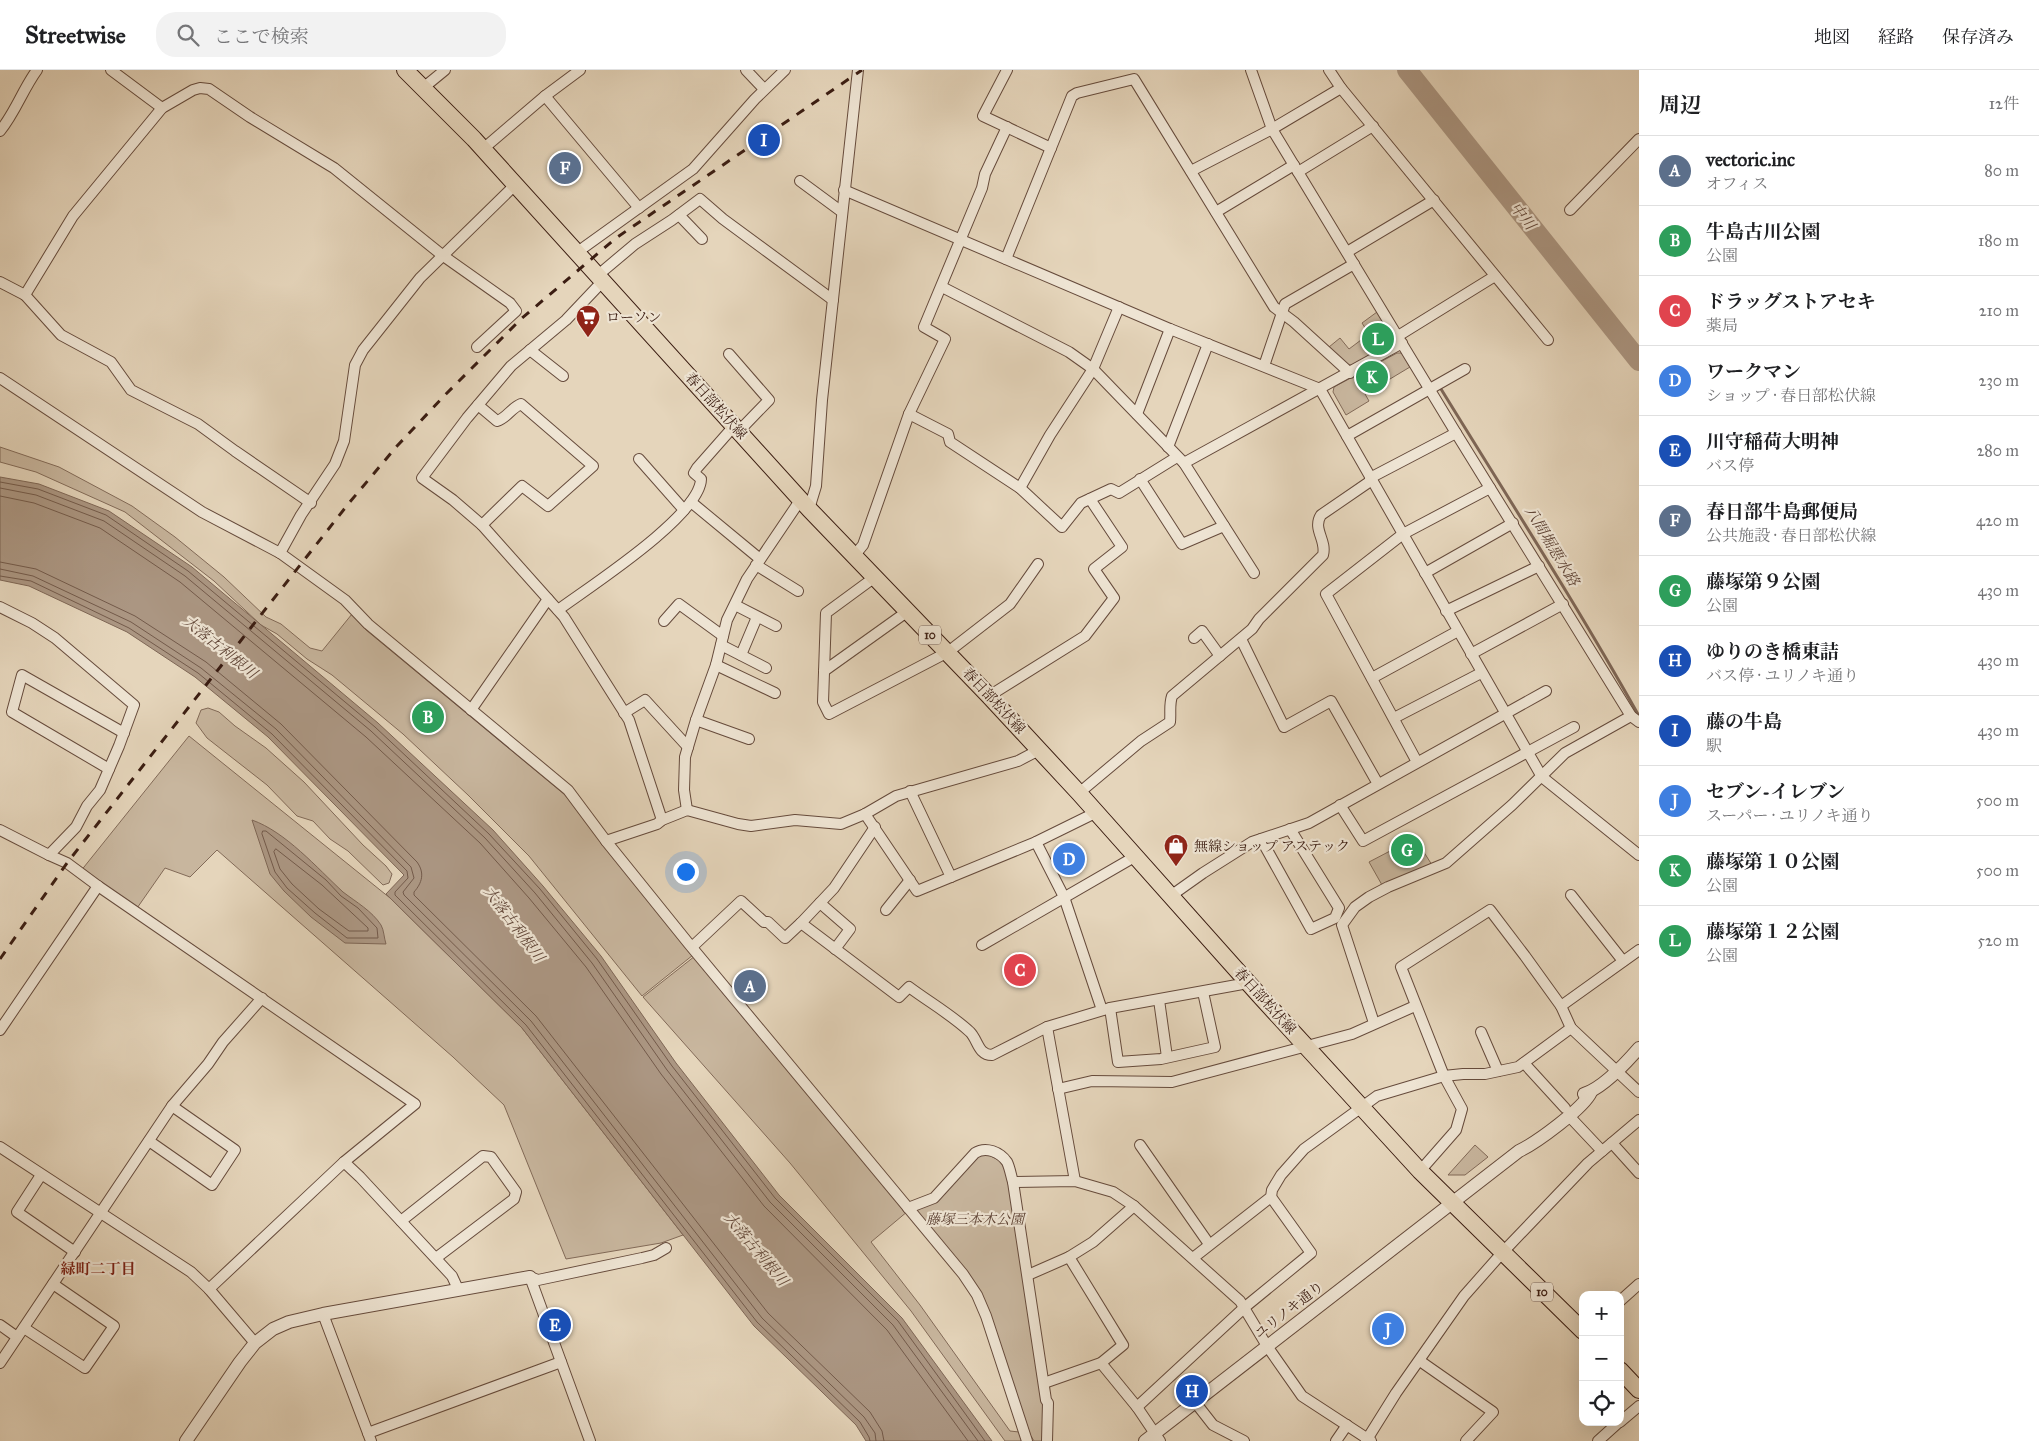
<!DOCTYPE html>
<html lang="ja">
<meta charset="utf-8">
<style>
:root{--surface:#fff;--page:#f2f2f2;--text:#202124;--muted:#757577;--line:#e0e0e0;--accent:#7c3aed}
body{margin:0;font-family:"IM FELL Great Primer","Noto Serif JP",serif;background:var(--page);color:var(--text)}
.controls{position:absolute;right:15px;bottom:15px;display:grid;overflow:hidden;border-radius:10px;box-shadow:0 5px 20px #0002}
.controls button{width:45px;height:45px;display:grid;place-items:center;padding:0;border:0;border-bottom:1px solid var(--line);background:var(--surface);color:var(--text);font:25px sans-serif}
.you{position:absolute;left:685px;top:801px;width:18px;height:18px;margin:-12px;border:4px solid #fff;border-radius:50%;background:#1a73e8;box-shadow:0 0 0 8px #1a73e833}
.badge{display:grid;place-items:center;width:32px;height:32px;border-radius:50%;background:var(--accent);color:#fff;font-size:16px;font-weight:700}
.pin{position:absolute;translate:-50% -50%;border:2px solid #fff;box-shadow:0 1px 5px #0006}
.list{margin:0;padding:0;list-style:none}
h2{display:flex;justify-content:space-between;align-items:center;height:65px;margin:0;padding:0 20px;font-size:21px}
h2 small{font-size:16px;font-weight:400;color:var(--muted)}
.list li{display:grid;grid-template-columns:32px 1fr auto;gap:15px;align-items:center;box-sizing:border-box;height:70px;padding:0 20px;border-top:1px solid var(--line)}
.list b{display:block;font-size:19px;white-space:nowrap}
.list p{margin:0;font-size:16px;white-space:nowrap;color:var(--muted)}
.list em{font-size:16px;font-style:normal;color:var(--muted)}
.icon{flex:none;width:28px;height:28px;fill:none;stroke:currentColor;stroke-width:2;stroke-linecap:round;stroke-linejoin:round}
.map{position:relative;flex:none;width:1639px;height:1371px;overflow:hidden}
header{display:flex;align-items:center;gap:30px;box-sizing:border-box;height:70px;padding:0 25px;background:var(--surface);border-bottom:1px solid var(--line)}
header strong{font-size:24px}
nav{display:flex;gap:28px;margin-inline-start:auto;font-size:18px}
.search{width:350px;height:45px;background:var(--page);display:flex;align-items:center;gap:12px;box-sizing:border-box;padding:0 18px;border-radius:20px;color:var(--muted);font-size:19px}
main{display:flex}
aside{flex:1;background:var(--surface)}
.map>svg:first-child{display:block}
.green{fill:#c8b69e;stroke:#826a58}
.water{fill:#ab9682;stroke:#7e6655}
.lines{fill:none;stroke-linecap:round;stroke-linejoin:round}
.shore{stroke:#735a4a;stroke-width:1}
.stream{stroke:#7e6655;stroke-width:3}
.river{stroke:#ab9682;stroke-width:20}
.minor-casing{stroke:#664b3c;stroke-width:12}
.tertiary-casing{stroke:#664b3c;stroke-width:14}
.primary-casing{stroke:#3b1d12;stroke-width:18}
.minor{stroke:#eee4d3;stroke-width:10}
.tertiary{stroke:#eee4d3;stroke-width:12}
.primary{stroke:#e5d5bb;stroke-width:16}
.rail{stroke:#3b1d12;stroke-width:3;stroke-dasharray:9 9;stroke-linecap:butt}
.labels{text-anchor:middle;dominant-baseline:central;stroke-width:4.5;stroke-linejoin:round;paint-order:stroke}
.shield{fill:#eee4d3;stroke:#71594c;stroke-width:1}
.shield-label{font-size:12px;font-weight:bold;fill:#3b1d12}
.poi-label{font-size:14px;fill:#3b1d12;stroke:#eee4d3;text-anchor:start}
.street-label{font-size:14px;fill:#3b1d12;stroke:#eee4d3}
.park-label{font-size:14px;font-style:italic;fill:#5e4335;stroke:#eee4d3}
.water-label{font-size:15px;font-style:italic;fill:#624739;stroke:#eee4d3}
.neighbourhood-label{font-size:15px;font-weight:bold;fill:#7a1f14;stroke:#eee4d3}
</style>
<header>
<strong>Streetwise</strong>
<div class="search"><svg class="icon" aria-label="search" viewBox="0 0 24 24"><circle cx="10" cy="10" r="6"/><path d="M15 15l6 6"/></svg>ここで検索</div>
<nav><a>地図</a><a>経路</a><a>保存済み</a></nav>
</header>
<main>
<div class="map">
<svg width="1639" height="1371" viewBox="0 0 1639 1371">
<rect width="100%" height="100%" fill="#e5d5bb"/>
<filter id="stains"><feTurbulence type="fractalNoise" baseFrequency=".004" numOctaves="4"/><feColorMatrix values="0 0 0 0 .2 0 0 0 0 .09 0 0 0 0 .02 0 0 0 .5 -.17"/></filter>
<radialGradient id="worn" r=".72"><stop offset=".6" stop-color="#630" stop-opacity="0"/><stop offset="1" stop-color="#630" stop-opacity=".3"/></radialGradient>
<g class="green">
<polygon points="1377,242 1394,269 1391,273 1352,295 1348,295 1329,277 1340,268 1349,279 1369,264 1362,253"/>
<polygon points="1397,283 1402,283 1410,297 1365,324 1369,331 1346,345 1333,322 1334,317"/>
<polygon points="0,377 59,397 132,436 175,467 224,507 266,547 281,554 310,578 322,581 352,544 366,560 565,725 693,885 642,926 529,786 468,725 403,664 332,605 307,589 277,564 261,555 214,511 125,442 36,402 0,392"/>
<polygon points="208,638 219,642 235,656 266,678 304,712 363,775 386,796 392,804 389,813 383,815 348,781 330,769 313,751 297,746 267,715 207,668 196,653 201,640"/>
<polygon points="189,666 390,828 522,958 683,1165 661,1173 566,1189 504,1035 453,987 217,780 190,807 165,798 135,841 80,802"/>
<polygon points="1415,768 1432,795 1382,815 1369,792"/>
<path d="M695 886 908 1141 871 1172 920 1235 1010 1361 1019 1362 996 1262 915 1139 983 1083C1004 1091 1002 1092 1009 1112L1045 1346 1044 1371H1034L1031 1366 1020 1371H1005L911 1241 790 1093 643 927Z"/>
<polygon points="1475,1075 1488,1087 1465,1105 1448,1105"/>
</g>
<g class="water">
<polygon points="0,407 39,414 109,441 192,497 378,653 493,760 543,816 601,886 676,993 779,1125 902,1248 992,1371 866,1371 856,1355 754,1256 522,958 386,824 404,805 268,667 195,607 127,562 29,516 0,510"/>
<path d="M252 750C286 762 317 798 343 822 356 832 372 841 381 855 384 860 384 868 386 874L345 873 311 847 284 821 270 804Z"/>
</g>
<g class="lines">
<g class="shore">
<polyline points="0,412 38,419 106,445 188,501 375,657 489,764 540,819 597,889 672,996 775,1128 898,1251 985,1371"/>
<polyline points="0,418 36,425 104,451 185,506 371,661 485,768 535,823 592,893 667,1000 770,1132 893,1255 978,1371"/>
<polyline points="0,426 34,433 100,458 180,512 366,667 480,773 529,828 586,897 661,1004 764,1136 887,1260 968,1371"/>
<path d="M0 492 36 499 135 546 206 592 281 654 417 792C425 803 422 813 414 822V825L536 946 768 1243 870 1342 882 1361 884 1371"/>
<polyline points="0,499 33,506 131,552 201,598 276,659 411,797 414,808 403,822 404,825 531,951 762,1248 864,1347 875,1363 876,1371"/>
<polyline points="0,506 31,511 129,558 198,603 272,664 407,801 408,808 395,822 395,825 526,955 757,1252 860,1352 869,1367 870,1371"/>
<polygon points="263,761 266,761 326,810 341,826 358,838 377,858 378,868 347,868 315,843 287,818 275,802 262,764"/>
<polygon points="276,779 322,815 368,858 368,861 349,861 319,839 292,814 280,799 274,782"/>
</g>
<path class="stream" d="M1441 319C1508 428 1577 535 1639 646"/>
<polyline class="river" points="1407,0 1639,291"/>
<defs>
<g id="minor">
<polyline points="111,0 162,38"/>
<polyline points="746,0 764,19"/>
<polyline points="1007,0 983,46 1051,78"/>
<polyline points="1251,0 1272,59 1456,363 1631,646 1639,652"/>
<polyline points="1329,0 1341,18 1548,270"/>
<polyline points="423,18 445,0"/>
<polyline points="545,26 639,138"/>
<path d="M0 61C15 43 23 19 37 0"/>
<polyline points="483,79 545,26 580,0"/>
<polyline points="1191,101 1272,59 1341,18"/>
<polyline points="1298,102 1373,56"/>
<polyline points="800,111 842,142"/>
<polyline points="844,120 1170,259 1320,319 1542,707 1639,785"/>
<polyline points="1570,140 1639,69"/>
<polyline points="1216,142 1294,95"/>
<polyline points="679,145 702,169"/>
<polyline points="1347,182 1434,130"/>
<polyline points="576,183 693,99 755,29 785,0"/>
<polyline points="1006,189 1072,26 1077,23 1134,9 1274,237 1294,252 1350,303"/>
<polyline points="597,206 635,174 672,150 700,129 723,149 833,230"/>
<polyline points="0,212 25,225 61,265 111,292 131,320 198,354 235,381 311,433"/>
<polyline points="602,212 566,250 511,296 467,348 422,408 453,430 482,455 564,547 629,650 662,750"/>
<polyline points="942,217 1069,282 1093,299 1184,393 1254,503"/>
<polyline points="25,225 73,146 162,38 193,20 200,18 209,19 250,47 334,98 442,185 510,233 516,241 477,277"/>
<polyline points="1398,266 1495,206"/>
<polyline points="530,280 563,306"/>
<polyline points="729,284 769,330 739,361"/>
<polyline points="1264,296 1285,234 1354,194"/>
<polyline points="0,308 202,442 280,483 345,530 368,554 568,720 606,771 689,874 963,1204 977,1225 986,1246 1027,1371"/>
<path d="M478 335 497 351C507 348 511 338 521 334L593 396 548 436 522 416 482 455"/>
<polyline points="909,344 948,364 950,372 1020,418 1062,457 1081,433 1111,419 1119,423 1177,387"/>
<polyline points="1137,344 1170,259"/>
<polyline points="1347,366 1465,299"/>
<polyline points="1168,377 1208,274"/>
<polyline points="639,389 684,440"/>
<polyline points="1184,393 1402,273"/>
<polyline points="1370,408 1456,363"/>
<polyline points="1140,409 1182,474 1224,456"/>
<polyline points="1020,418 1050,365 1093,299 1119,237"/>
<polyline points="691,432 760,489"/>
<polyline points="809,439 816,416 822,330 858,0"/>
<polyline points="280,483 301,445 335,394 344,371 355,295 363,280 420,208 515,115"/>
<polyline points="854,486 863,475 909,344 945,269 924,257 982,118 985,104 1007,57"/>
<polyline points="756,495 798,521"/>
<polyline points="1425,503 1513,453"/>
<polyline points="875,507 826,543 823,632 829,644 948,582 1010,534 1038,494"/>
<polyline points="735,535 776,556"/>
<polyline points="0,537 32,553 55,568 134,635 119,676 100,720 87,736 76,757 49,785 0,760"/>
<path d="M558 540C589 517 700 446 701 409L694 403 697 398 734 356"/>
<polyline points="1446,541 1539,496"/>
<polyline points="664,551 679,534 723,566"/>
<polyline points="1194,568 1202,561 1220,586"/>
<polyline points="1241,569 1284,657 1331,631 1378,714"/>
<polyline points="721,575 766,598"/>
<polyline points="1471,584 1563,534"/>
<polyline points="741,585 757,547"/>
<polyline points="716,595 775,623"/>
<polyline points="824,601 908,541"/>
<polyline points="1372,608 1458,561"/>
<polyline points="989,626 1085,566 1114,528 1094,499 1122,477 1090,429"/>
<polyline points="471,640 548,529"/>
<polyline points="624,643 645,630 688,677"/>
<polyline points="1394,648 1481,603"/>
<polyline points="696,650 749,669"/>
<polyline points="1417,692 1326,524 1403,464 1490,418"/>
<polyline points="109,699 12,642 22,605 124,663"/>
<polyline points="910,721 951,807"/>
<path d="M1079 723 1141 671 1170 652C1171 643 1169 635 1172 626L1252 559 1259 549 1323 485C1327 470 1312 459 1321 445L1372 410"/>
<polyline points="1340,735 1363,771 1574,657"/>
<polyline points="687,740 684,720 685,687 696,650 716,595 727,550 747,509 801,429"/>
<polyline points="865,744 917,821 1036,772 1097,742"/>
<path d="M875 757 834 818 801 853 899 927 909 917C929 932 952 945 970 962 978 970 978 985 992 985L1047 957 1075 1111"/>
<polyline points="1261,769 1311,859 1335,848 1339,838 1290,759"/>
<polyline points="606,771 657,754 662,750 687,740 738,754 751,756 795,750 841,754 865,744 896,726 1018,691 1039,680"/>
<polyline points="1036,772 1064,827 1102,940"/>
<polyline points="49,785 67,793 98,816 415,1034 344,1092 209,1219"/>
<polyline points="1172,825 1203,803 1252,772 1309,753 1546,621"/>
<polyline points="1571,825 1623,891"/>
<polyline points="820,833 850,859 835,879"/>
<polyline points="886,840 910,810"/>
<polyline points="982,875 1136,786"/>
<polyline points="692,877 741,831 764,852 768,852 785,868 801,853"/>
<polyline points="1639,880 1561,936 1571,958 1639,1022"/>
<polyline points="1159,930 1167,987"/>
<polyline points="1110,938 1118,992 1161,989 1215,977 1203,922"/>
<polyline points="1374,953 1342,855 1355,837 1369,827 1388,817 1446,793 1512,735 1565,683 1631,646"/>
<polyline points="1047,957 1110,938 1248,913"/>
<polyline points="0,960 98,816"/>
<polyline points="1481,962 1498,1001"/>
<polyline points="1524,993 1565,1038"/>
<polyline points="1058,1019 1092,1011 1172,1012 1352,964 1415,936"/>
<polyline points="1569,1046 1602,1081"/>
<polyline points="149,1071 212,1115 235,1080 172,1036"/>
<polyline points="1612,1073 1639,1103"/>
<polyline points="1140,1075 1209,1174"/>
<polyline points="0,1077 191,1202 209,1219 255,1273"/>
<polyline points="344,1092 360,1107 452,1206 458,1219"/>
<polyline points="1420,1101 1456,1060 1462,1039 1444,1006 1401,897 1490,840 1525,886 1561,936"/>
<polyline points="41,1105 17,1142 75,1182"/>
<polyline points="1013,1112 1075,1111 1113,1122 1134,1136 1240,1231 1267,1276 1302,1326 1371,1371"/>
<path d="M908 1138 934 1128 975 1083C986 1076 1000 1082 1007 1092 1010 1098 1011 1106 1013 1112L1046 1330 1048 1333 1047 1371"/>
<polyline points="401,1151 483,1086 491,1087 516,1122 514,1129 436,1188"/>
<polyline points="1193,1188 1271,1127 1272,1120 1281,1105 1304,1079 1377,1026 1444,1006 1463,1004 1485,1004 1518,997 1571,958"/>
<polyline points="1028,1205 1069,1187 1093,1172 1134,1136"/>
<polyline points="530,1207 590,1371"/>
<polyline points="530,1207 538,1210 642,1188 654,1185 666,1178"/>
<polyline points="1620,1231 1639,1214"/>
<polyline points="323,1244 371,1371"/>
<polyline points="0,1255 17,1267"/>
<polyline points="24,1258 85,1298 114,1256 53,1214"/>
<polyline points="1420,1291 1493,1342 1466,1371"/>
<polyline points="0,1293 172,1036 208,994 223,972 262,928"/>
<polyline points="1101,1293 1137,1337 1160,1371"/>
<polyline points="1044,1313 1101,1293 1123,1275 1069,1187"/>
<polyline points="1195,1332 1213,1355 1244,1371"/>
<polyline points="1137,1337 1245,1237 1311,1183 1271,1127"/>
<polyline points="1620,1352 1639,1336"/>
<polyline points="368,1363 561,1292"/>
<polyline points="1336,1371 1347,1355"/>
<polyline points="1366,1371 1396,1323 1464,1226 1502,1183 1588,1093 1639,1050"/>
<polyline points="1598,1371 1619,1352"/>
</g>
<g id="tertiary">
<path d="M1584 1024C1603 1018 1626 993 1639 978"/>
<polyline points="186,1371 240,1292 255,1273 273,1259 289,1252 323,1244 530,1207"/>
<path d="M1145 1371 1519 1081C1536 1073 1584 1038 1591 1022"/>
</g>
<g id="primary">
<polyline points="405,0 474,69 809,439 989,626 1079,723 1259,925 1420,1101 1583,1261"/>
<polyline points="1620,1300 1639,1320"/>
</g>
</defs>
<use href="#minor" class="minor-casing"/>
<use href="#tertiary" class="tertiary-casing"/>
<use href="#primary" class="primary-casing"/>
<use href="#minor" class="minor"/>
<use href="#tertiary" class="tertiary"/>
<use href="#primary" class="primary"/>
<polyline class="rail" points="0,889 67,793 260,546 349,433 397,376 446,324 521,249 616,168 862,0"/>
</g>
<defs>
<symbol id="supermarket-pin" viewBox="-11 -11 22 30"><path d="M0 17L-7.5 6A9.5 9.5 0 1 1 7.5 6Z" fill="#8f2418" stroke="#eee4d3"/><path d="M-6-5.5h2.5l.6 2H6L4.5 2H-2.5L-4.4-4H-6ZM-1.5 3.2a1.3 1.3 0 1 0 .1 0ZM3 3.2a1.3 1.3 0 1 0 .1 0Z" fill="#fff"/></symbol>
<symbol id="shop-pin" viewBox="-11 -11 22 30"><path d="M0 17L-7.5 6A9.5 9.5 0 1 1 7.5 6Z" fill="#8f2418" stroke="#eee4d3"/><path d="M-5-2.5h2.3a2.7 3.5 0 0 1 5.4 0H5L5.5 6h-11ZM-1.5-2.5h3a1.5 2.3 0 0 0-3 0Z" fill="#fff"/></symbol>
</defs>
<g fill-rule="evenodd">
<use href="#supermarket-pin" x="574" y="233" width="28" height="38"/>
<use href="#shop-pin" x="1162" y="762" width="28" height="38"/>
</g>
<g class="labels">
<g class="shield">
<rect x="919" y="555.5" width="22" height="19" rx="4"/>
<rect x="1531" y="1212.5" width="22" height="19" rx="4"/>
</g>
<g class="shield-label">
<text x="930" y="565">10</text>
<text x="1542" y="1222">10</text>
</g>
<g class="poi-label">
<text x="606" y="247">ローソン</text>
<text x="1194" y="776">無線ショップ アステック</text>
</g>
<g class="street-label">
<text transform="translate(716 336) rotate(48)">春日部松伏線</text>
<text transform="translate(994 631) rotate(47)">春日部松伏線</text>
<text transform="translate(1265 931) rotate(48)">春日部松伏線</text>
<text transform="translate(1289 1240) rotate(-38)">ユリノキ通り</text>
</g>
<g class="park-label">
<text x="975" y="1149">藤塚三本木公園</text>
</g>
<g class="water-label">
<text transform="translate(1523 146) rotate(52)">中川</text>
<text transform="translate(1552 476) rotate(59)">八間堀悪水路</text>
<text transform="translate(220 577) rotate(39)">大落古利根川</text>
<text transform="translate(514 854) rotate(53)">大落古利根川</text>
<text transform="translate(756 1179) rotate(50)">大落古利根川</text>
</g>
<g class="neighbourhood-label">
<text x="98" y="1199">緑町二丁目</text>
</g>
</g>
<rect width="100%" height="100%" filter="url(#stains)"/>
<rect width="100%" height="100%" fill="url(#worn)"/>
</svg>
<div class="controls">
<button>+</button>
<button>−</button>
<button><svg class="icon" aria-label="locate" viewBox="0 0 24 24"><circle cx="12" cy="12" r="6"/><path d="M12 2v4M12 18v4M2 12h4M18 12h4"/></svg></button>
</div>
<div class="you"></div>
<div class="pin badge" style="left:750px;top:916px;background:#5c6f8a">A</div>
<div class="pin badge" style="left:428px;top:647px;background:#2e9e5b">B</div>
<div class="pin badge" style="left:1020px;top:900px;background:#e0444e">C</div>
<div class="pin badge" style="left:1069px;top:789px;background:#3f7fe0">D</div>
<div class="pin badge" style="left:555px;top:1255px;background:#1a4fb4">E</div>
<div class="pin badge" style="left:565px;top:98px;background:#5c6f8a">F</div>
<div class="pin badge" style="left:1407px;top:780px;background:#2e9e5b">G</div>
<div class="pin badge" style="left:1192px;top:1321px;background:#1a4fb4">H</div>
<div class="pin badge" style="left:764px;top:70px;background:#1a4fb4">I</div>
<div class="pin badge" style="left:1388px;top:1259px;background:#3f7fe0">J</div>
<div class="pin badge" style="left:1372px;top:307px;background:#2e9e5b">K</div>
<div class="pin badge" style="left:1378px;top:269px;background:#2e9e5b">L</div>
</div>
<aside>
<h2>周辺<small>12件</small></h2>
<ul class="list">
<li><span class="badge" style="background:#5c6f8a">A</span><div><b>vectoric.inc</b><p>オフィス</p></div><em>80 m</em></li>
<li><span class="badge" style="background:#2e9e5b">B</span><div><b>牛島古川公園</b><p>公園</p></div><em>180 m</em></li>
<li><span class="badge" style="background:#e0444e">C</span><div><b>ドラッグストアセキ</b><p>薬局</p></div><em>210 m</em></li>
<li><span class="badge" style="background:#3f7fe0">D</span><div><b>ワークマン</b><p>ショップ · 春日部松伏線</p></div><em>230 m</em></li>
<li><span class="badge" style="background:#1a4fb4">E</span><div><b>川守稲荷大明神</b><p>バス停</p></div><em>280 m</em></li>
<li><span class="badge" style="background:#5c6f8a">F</span><div><b>春日部牛島郵便局</b><p>公共施設 · 春日部松伏線</p></div><em>420 m</em></li>
<li><span class="badge" style="background:#2e9e5b">G</span><div><b>藤塚第９公園</b><p>公園</p></div><em>430 m</em></li>
<li><span class="badge" style="background:#1a4fb4">H</span><div><b>ゆりのき橋東詰</b><p>バス停 · ユリノキ通り</p></div><em>430 m</em></li>
<li><span class="badge" style="background:#1a4fb4">I</span><div><b>藤の牛島</b><p>駅</p></div><em>430 m</em></li>
<li><span class="badge" style="background:#3f7fe0">J</span><div><b>セブン-イレブン</b><p>スーパー · ユリノキ通り</p></div><em>500 m</em></li>
<li><span class="badge" style="background:#2e9e5b">K</span><div><b>藤塚第１０公園</b><p>公園</p></div><em>500 m</em></li>
<li><span class="badge" style="background:#2e9e5b">L</span><div><b>藤塚第１２公園</b><p>公園</p></div><em>520 m</em></li>
</ul>
</aside>
</main>
